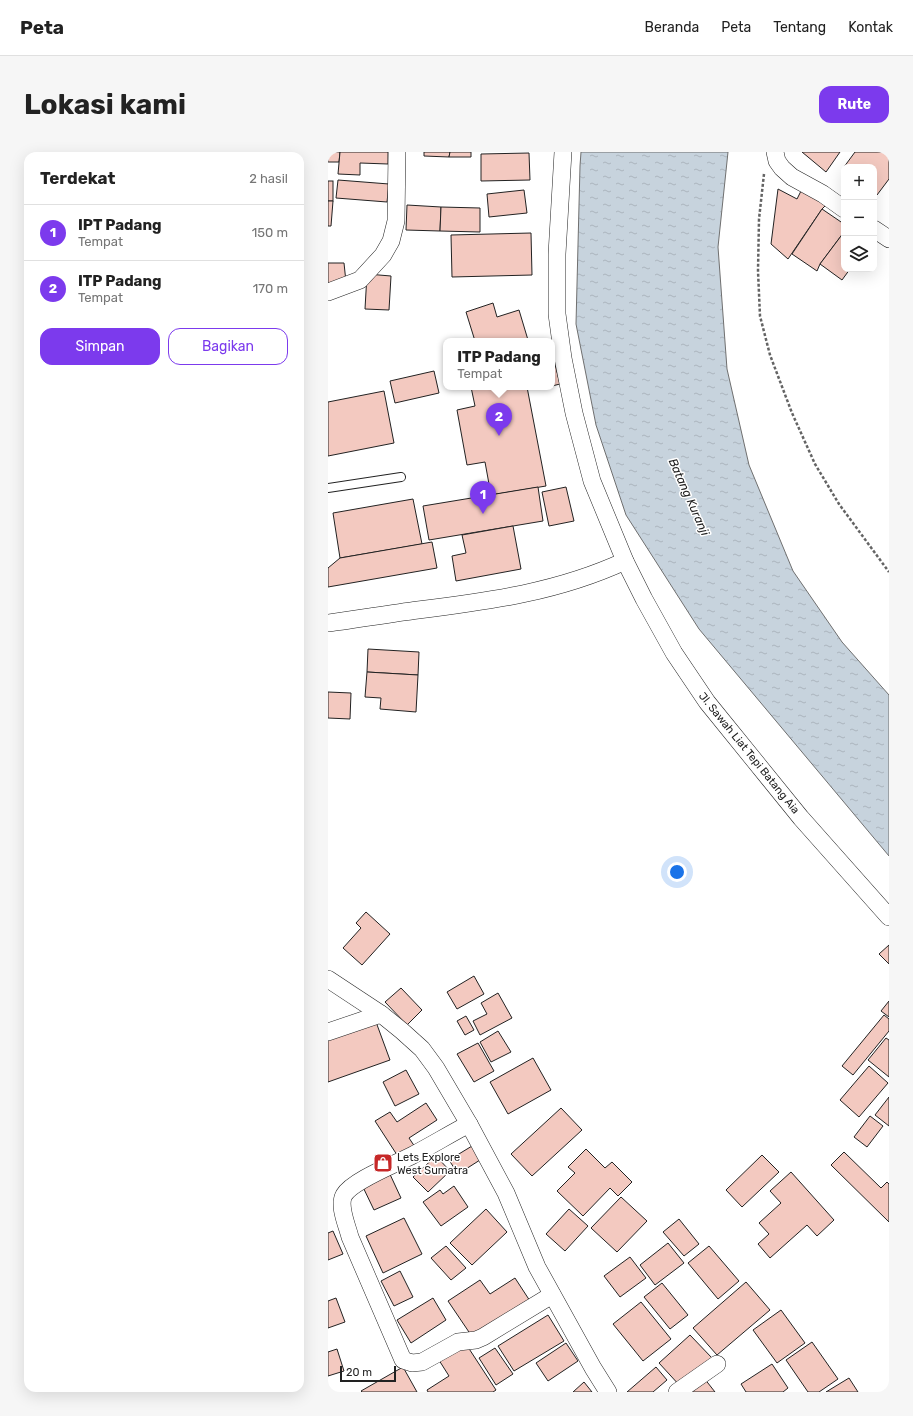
<!DOCTYPE html>
<html lang="id">
<meta charset="utf-8">
<style>
:root{--surface:#fff;--page:#f6f6f6;--text:#222;--muted:#767676;--line:#e0e0e0;--accent:#7c3aed}
body{margin:0;font-family:Rubik,sans-serif;background:var(--page);color:var(--text)}
.controls{position:absolute;right:12px;top:12px;display:grid;overflow:hidden;border-radius:8px;box-shadow:0 4px 16px #0002}
.controls button{width:36px;height:36px;display:grid;place-items:center;padding:0;border:0;border-bottom:1px solid var(--line);background:var(--surface);color:var(--text);font:20px sans-serif}
.scale{position:absolute;left:12px;bottom:10px;width:56px;box-sizing:border-box;padding-left:4px;border:2px solid #222;border-top:0;font-size:11px;line-height:14px;white-space:nowrap;color:#222;-webkit-text-stroke:3px #fff;paint-order:stroke}
.you{position:absolute;left:349px;top:720px;width:14px;height:14px;margin:-10px;border:3px solid #fff;border-radius:50%;background:#1a73e8;box-shadow:0 0 0 6px #1a73e833}
.badge{display:grid;place-items:center;width:26px;height:26px;border-radius:50%;background:var(--accent);color:#fff;font-size:13px;font-weight:700}
.pin{position:absolute;translate:-50% -33px;filter:drop-shadow(0 1px 2px #0008)}
.pin::after{content:'';position:absolute;top:21px;width:14px;height:12px;background:inherit;clip-path:polygon(0 0,100% 0,50% 100%)}
.popup{position:absolute;left:115px;top:186px;width:112px;height:52px;box-sizing:border-box;display:grid;place-content:center;border-radius:8px;background:var(--surface);filter:drop-shadow(0 1px 3px #0005);font-size:13px;white-space:nowrap;color:var(--muted)}
.popup b{font-size:15px;color:var(--text)}
.popup::after{content:'';position:absolute;left:50%;top:100%;margin-left:-8px;border:8px solid transparent;border-top-color:var(--surface)}
.list{margin:0;padding:0;list-style:none}
h2{display:flex;justify-content:space-between;align-items:center;height:52px;margin:0;padding:0 16px;font-size:17px}
h2 small{font-size:13px;font-weight:400;color:var(--muted)}
.list li{display:grid;grid-template-columns:26px 1fr auto;gap:12px;align-items:center;box-sizing:border-box;height:56px;padding:0 16px;border-top:1px solid var(--line)}
.list b{display:block;font-size:15px;white-space:nowrap}
.list p{margin:0;font-size:13px;white-space:nowrap;color:var(--muted)}
.list em{font-size:13px;font-style:normal;color:var(--muted)}
.actions{display:flex;gap:8px;padding:12px 16px}
.actions a{flex:1;padding:9px 0;border:1px solid var(--accent);border-radius:12px;text-align:center;font-size:14px;color:var(--accent)}
.actions .main{background:var(--accent);color:#fff}
.icon{flex:none;width:22px;height:22px;fill:none;stroke:currentColor;stroke-width:2;stroke-linecap:round;stroke-linejoin:round}
.map{position:relative;flex:none;width:561px;height:1240px;overflow:hidden;border-radius:12px}
header{display:flex;align-items:center;gap:24px;box-sizing:border-box;height:56px;padding:0 20px;background:var(--surface);border-bottom:1px solid var(--line)}
header strong{font-size:19px}
nav{display:flex;gap:22px;margin-inline-start:auto;font-size:14px}
.intro{display:flex;align-items:center;justify-content:space-between;box-sizing:border-box;height:96px;padding:0 24px}
h1{margin:0;font-size:28px}
.button{padding:10px 18px;border-radius:12px;background:var(--accent);color:#fff;font-size:14px;font-weight:700}
main{display:flex;gap:24px;padding:0 24px}
aside{flex:1;background:var(--surface);border-radius:12px;box-shadow:0 4px 16px #0002}
.map>svg:first-child{display:block}
.water{fill:url(#water-ripples);stroke:#6f6f6f}
.building{fill:#f3c9c0;stroke:#222}
.lines{fill:none;stroke-linecap:round;stroke-linejoin:round}
.service-casing{stroke:#222;stroke-width:10}
.minor-casing{stroke:#222;stroke-width:18}
.path{stroke:#646464;stroke-width:2.5;stroke-dasharray:3 2;stroke-linecap:butt}
.service{stroke:#fff;stroke-width:8}
.minor{stroke:#fff;stroke-width:17}
.labels{text-anchor:middle;dominant-baseline:central;stroke-width:3;stroke-linejoin:round;paint-order:stroke}
.street-label{font-size:11px;fill:#222;stroke:#fff}
.poi-label{font-size:11px;fill:#222;stroke:#fff;text-anchor:start}
.water-label{font-size:12px;font-style:italic;fill:#222;stroke:#fff}
</style>
<header>
<strong>Peta</strong>
<nav><a>Beranda</a><a>Peta</a><a>Tentang</a><a>Kontak</a></nav>
</header>
<div class="intro"><h1>Lokasi kami</h1><a class="button">Rute</a></div>
<main>
<aside>
<h2>Terdekat<small>2 hasil</small></h2>
<ul class="list">
<li><span class="badge">1</span><div><b>IPT Padang</b><p>Tempat</p></div><em>150 m</em></li>
<li><span class="badge">2</span><div><b>ITP Padang</b><p>Tempat</p></div><em>170 m</em></li>
</ul>
<div class="actions"><a class="main">Simpan</a><a>Bagikan</a></div>
</aside>
<div class="map">
<svg width="561" height="1240" viewBox="0 0 561 1240">
<defs>
<pattern id="water-ripples" width="26" height="14" patternUnits="userSpaceOnUse"><rect width="26" height="14" fill="#c7d3dd"/><path d="M2 4q2-2 4 0t4 0M15 11q2-2 4 0t4 0" fill="none" stroke="#abb5bd"/></pattern>
</defs>
<rect width="100%" height="100%" fill="#fff"/>
<polygon class="water" points="253,0 400,0 390,95 399,217 421,313 465,419 514,490 561,543 561,704 371,477 298,363 268,273 248,172 252,14"/>
<g class="building">
<polygon points="0,0 12,0 11,10 0,10"/>
<polygon points="12,0 60,0 60,12 32,11 32,23 10,22"/>
<polygon points="96,0 122,0 121,5 96,4"/>
<polygon points="122,0 143,0 143,5 121,5"/>
<polygon points="474,0 512,0 498,20"/>
<polygon points="527,0 561,0 561,27 549,43 546,41 546,15 516,15"/>
<polygon points="201,1 202,28 153,29 153,2"/>
<polygon points="10,28 61,32 59,50 8,46"/>
<rect x="0" y="29" width="5" height="20"/>
<polygon points="450,37 469,47 474,37 502,49 494,57 460,107 443,92"/>
<polygon points="196,38 199,61 161,65 159,42"/>
<polygon points="0,49 5,49 3,74 0,74"/>
<polygon points="79,53 113,55 112,79 78,78"/>
<polygon points="113,55 152,56 152,80 112,79"/>
<polygon points="494,57 516,72 516,80 492,112 489,119 464,102"/>
<polygon points="516,80 516,117 522,117 514,128 492,112"/>
<polygon points="203,81 204,123 124,125 123,83"/>
<polygon points="0,111 16,111 18,130 0,131"/>
<polygon points="39,122 63,124 61,158 37,157"/>
<polygon points="165,151 169,165 191,158 200,188 147,189 138,160"/>
<polygon points="224,200 232,232 224,234"/>
<polygon points="106,219 111,241 67,251 62,229"/>
<polygon points="143,235 199,235 218,334 163,343 157,310 139,313 129,258 147,254"/>
<polygon points="56,239 66,291 0,304 0,250"/>
<polygon points="210,335 215,369 101,388 95,354"/>
<polygon points="238,335 246,369 221,374 214,340"/>
<polygon points="85,347 94,392 12,406 5,361"/>
<polygon points="185,374 193,417 128,429 124,404 138,401 134,383"/>
<polygon points="104,390 109,416 0,435 0,416 12,406"/>
<polygon points="40,497 91,500 90,523 39,520"/>
<polygon points="39,520 90,523 88,560 52,557 53,546 37,545"/>
<polygon points="0,540 23,541 22,567 0,566"/>
<polygon points="38,760 62,782 34,813 15,796 33,776 28,771"/>
<polygon points="561,793 561,812 551,802"/>
<polygon points="146,824 156,842 129,857 119,840"/>
<polygon points="73,836 94,858 79,873 57,850"/>
<polygon points="170,841 184,866 152,883 145,869 159,862 153,851"/>
<polygon points="561,849 561,865 553,859"/>
<polygon points="556,863 561,867 561,879 525,923 514,914"/>
<polygon points="138,864 146,878 137,883 129,869"/>
<polygon points="48,870 62,908 0,930 0,888"/>
<polygon points="170,879 183,900 163,910 152,890"/>
<polygon points="558,886 561,888 561,925 540,908"/>
<polygon points="150,891 166,919 146,930 129,902"/>
<polygon points="205,906 223,938 180,962 162,930"/>
<polygon points="541,914 560,931 531,965 512,948"/>
<polygon points="78,918 91,942 67,954 55,930"/>
<polygon points="561,945 561,974 547,963"/>
<polygon points="98,951 109,968 81,986 87,995 71,1006 47,969 62,960 69,970"/>
<polygon points="233,956 254,978 204,1024 183,1002"/>
<polygon points="542,964 555,974 539,995 526,985"/>
<polygon points="144,994 152,1008 130,1022 121,1008"/>
<polygon points="258,997 277,1016 284,1010 304,1030 290,1044 282,1036 255,1064 229,1039 247,1021 240,1015"/>
<polygon points="516,1000 553,1036 559,1030 561,1032 561,1070 503,1013"/>
<polygon points="434,1003 451,1020 414,1055 398,1038"/>
<polygon points="108,1004 122,1019 100,1040 85,1025"/>
<polygon points="60,1018 73,1046 46,1058 33,1031"/>
<polygon points="463,1020 506,1068 489,1084 479,1073 442,1106 430,1092 441,1082 431,1071 453,1051 442,1039"/>
<polygon points="126,1034 140,1055 113,1074 95,1050 112,1038 115,1042"/>
<polygon points="293,1045 319,1069 289,1100 263,1076"/>
<polygon points="158,1057 179,1080 144,1113 122,1091"/>
<polygon points="241,1057 260,1074 237,1099 218,1082"/>
<polygon points="76,1066 94,1102 55,1121 38,1084"/>
<polygon points="351,1067 371,1092 356,1104 335,1080"/>
<polygon points="5,1079 15,1102 0,1108 0,1081"/>
<polygon points="340,1091 356,1111 327,1133 312,1113"/>
<polygon points="118,1094 138,1116 123,1128 103,1106"/>
<polygon points="381,1094 411,1129 390,1147 360,1111"/>
<polygon points="302,1105 318,1126 292,1145 276,1124"/>
<polygon points="72,1119 85,1145 66,1154 53,1129"/>
<polygon points="187,1126 202,1149 145,1186 120,1149 152,1128 162,1142"/>
<polygon points="418,1130 442,1158 389,1203 365,1176"/>
<polygon points="334,1131 360,1163 342,1177 316,1145"/>
<polygon points="8,1146 17,1170 0,1176 0,1149"/>
<polygon points="105,1146 118,1168 83,1191 69,1168"/>
<polygon points="313,1150 343,1187 315,1209 285,1172"/>
<polygon points="453,1158 477,1191 449,1211 425,1178"/>
<polygon points="220,1163 236,1189 186,1219 170,1194"/>
<polygon points="362,1183 384,1206 353,1235 331,1211"/>
<polygon points="136,1189 168,1238 165,1240 100,1240 99,1238 121,1224 109,1205"/>
<polygon points="484,1190 510,1227 491,1240 480,1240 458,1208"/>
<polygon points="238,1191 250,1209 220,1229 208,1211"/>
<polygon points="167,1196 185,1222 168,1233 151,1206"/>
<polygon points="9,1197 16,1219 0,1224 0,1200"/>
<polygon points="444,1212 460,1236 455,1240 418,1240 413,1232"/>
<polygon points="75,1215 89,1240 34,1240 33,1239"/>
<polygon points="328,1215 339,1228 325,1240 299,1240"/>
<polygon points="376,1226 387,1240 357,1240"/>
<polygon points="521,1226 530,1240 498,1240"/>
<polygon points="256,1230 264,1240 245,1240"/>
</g>
<g class="lines">
<defs>
<polyline id="service" points="0,336 73,325"/>
<g id="minor">
<polyline points="235,0 229,102 229,162 235,206 246,261 264,329 297,409 316,447 346,501 379,550 473,666 561,765"/>
<polyline points="447,0 449,9 454,16 464,25 495,42 516,57"/>
<polyline points="546,77 561,87"/>
<polyline points="0,140 32,128 55,103 63,89 68,69 69,0"/>
<path d="M0 471C30 467 60 462 90 458 162 449 230 440 297 409"/>
<polyline points="0,827 53,862 74,879 94,897 108,916 141,972 178,1041 209,1115 265,1216 280,1240"/>
<polyline points="0,880 53,862"/>
<path d="M141 972C122 982 104 993 85 1003 68 1012 25 1028 16 1043 10 1054 19 1073 22 1085L75 1208 84 1211 94 1210 130 1190 148 1188 155 1185 224 1143"/>
<polyline points="349,1240 389,1212"/>
</g>
</defs>
<use href="#service" class="service-casing"/>
<use href="#minor" class="minor-casing"/>
<polyline class="path" points="436,22 431,67 430,119 432,164 442,203 464,261 487,312 511,352 561,420"/>
<use href="#service" class="service"/>
<use href="#minor" class="minor"/>
</g>
<defs>
<symbol id="shop-square" viewBox="-11 -11 22 22"><rect x="-9" y="-9" width="18" height="18" rx="4" fill="#c62828" stroke="#fff"/><path d="M-5-2.5h2.3a2.7 3.5 0 0 1 5.4 0H5L5.5 6h-11ZM-1.5-2.5h3a1.5 2.3 0 0 0-3 0Z" fill="#fff"/></symbol>
</defs>
<g fill-rule="evenodd">
<use href="#shop-square" x="44" y="1000" width="22" height="22"/>
</g>
<g class="labels">
<g class="street-label">
<text transform="translate(421 601) rotate(51)">Jl. Sawah Liat Tepi Batang Aia</text>
</g>
<g class="poi-label">
<text x="69" y="1005">Lets Explore<tspan x="69" dy="13">West Sumatra</tspan></text>
</g>
<g class="water-label">
<text transform="translate(361 345) rotate(66)">Batang Kuranji</text>
</g>
</g>
</svg>
<div class="controls">
<button>+</button>
<button>−</button>
<button><svg class="icon" aria-label="layers" viewBox="0 0 24 24"><path d="M12 4l9 5-9 5-9-5zM3 14l9 5 9-5"/></svg></button>
</div>
<div class="scale">20 m</div>
<div class="you"></div>
<div class="pin badge" style="left:155px;top:362px">1</div>
<div class="pin badge" style="left:171px;top:284px">2</div>
<div class="popup"><b>ITP Padang</b>Tempat</div>
</div>
</main>
